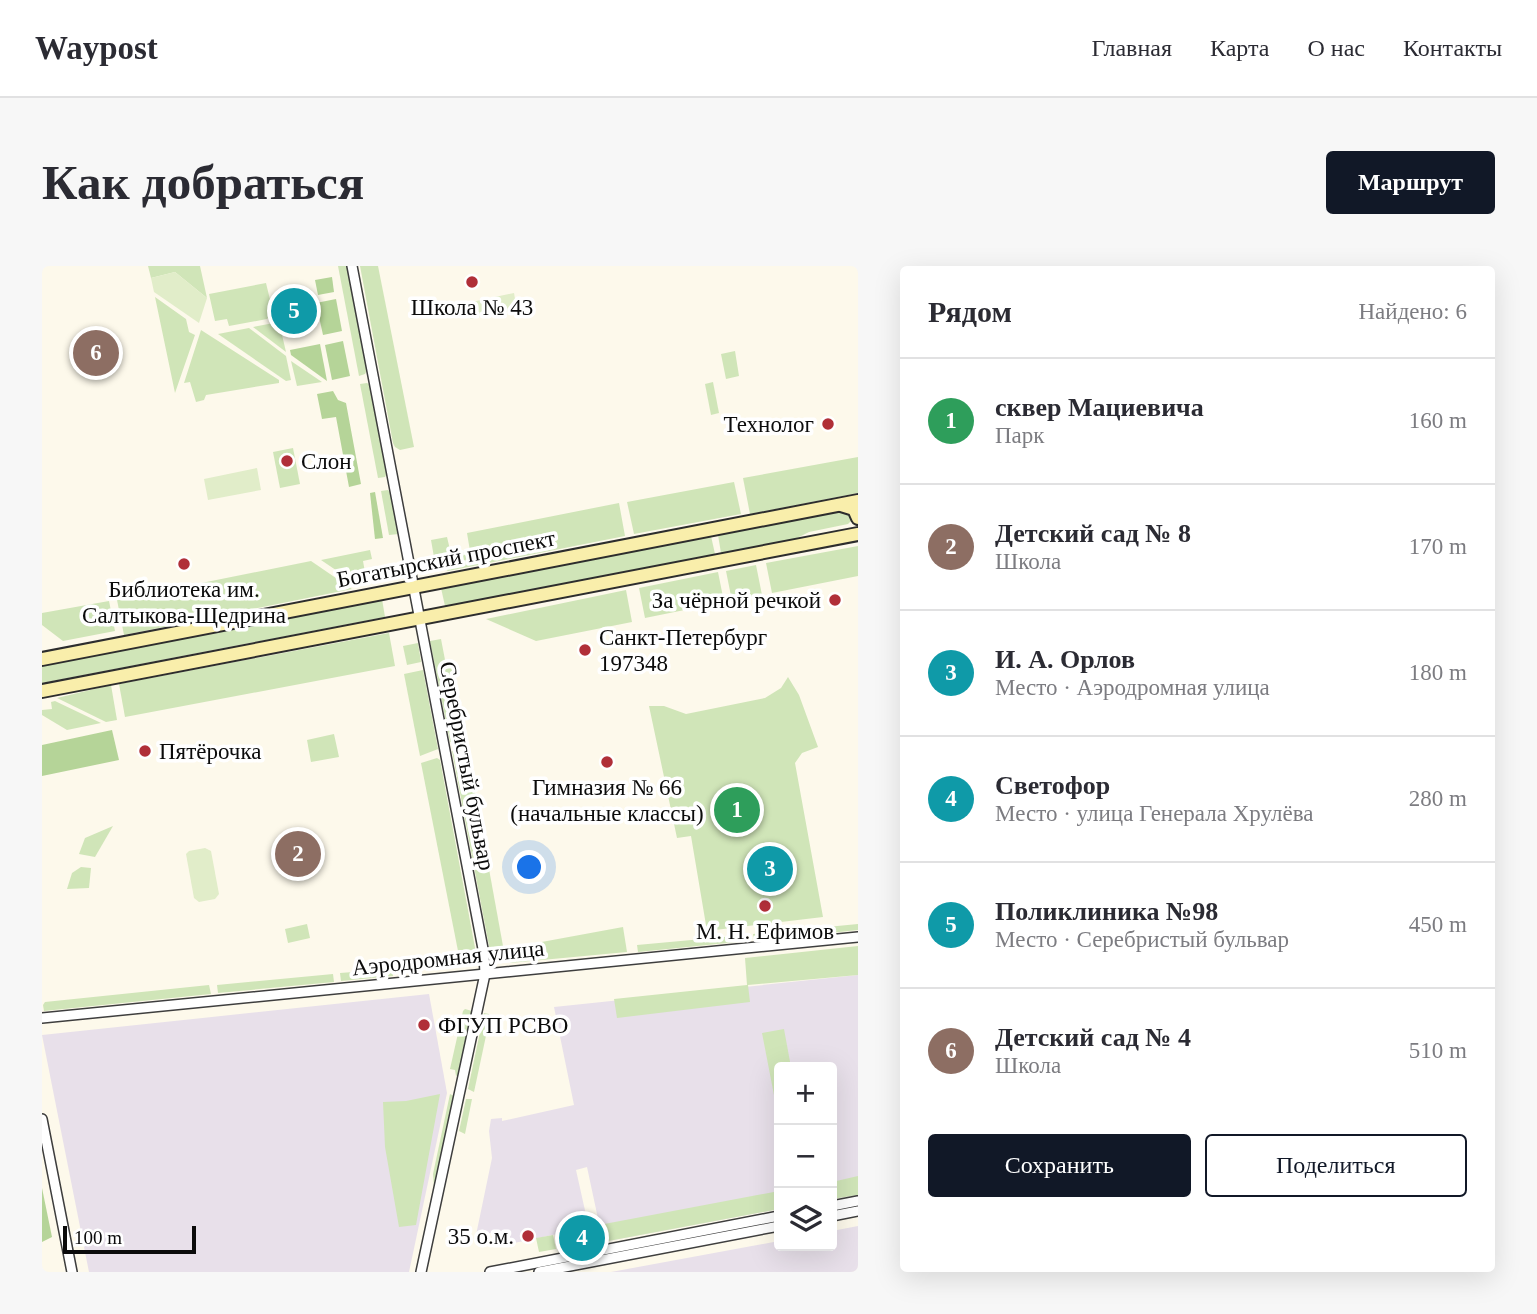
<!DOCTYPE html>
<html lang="ru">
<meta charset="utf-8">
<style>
:root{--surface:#fff;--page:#f7f7f7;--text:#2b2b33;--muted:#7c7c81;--line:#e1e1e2;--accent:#111827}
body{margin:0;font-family:"Times New Roman",serif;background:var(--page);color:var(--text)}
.controls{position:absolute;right:21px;bottom:21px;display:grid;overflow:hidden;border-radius:7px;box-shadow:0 7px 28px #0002}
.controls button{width:63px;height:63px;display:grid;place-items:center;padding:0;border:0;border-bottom:2px solid var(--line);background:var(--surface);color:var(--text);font:35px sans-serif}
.scale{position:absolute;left:21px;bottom:18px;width:133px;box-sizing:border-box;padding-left:7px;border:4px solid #0b0b0b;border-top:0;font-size:19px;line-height:24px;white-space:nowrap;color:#0b0b0b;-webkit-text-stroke:5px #fff;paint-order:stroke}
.you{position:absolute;left:488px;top:602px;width:24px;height:24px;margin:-18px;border:5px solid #fff;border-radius:50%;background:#1a73e8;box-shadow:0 0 0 10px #1a73e833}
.badge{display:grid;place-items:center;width:46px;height:46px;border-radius:50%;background:var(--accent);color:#fff;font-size:23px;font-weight:700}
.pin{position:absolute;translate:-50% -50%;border:4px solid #fff;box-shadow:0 2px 7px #0006}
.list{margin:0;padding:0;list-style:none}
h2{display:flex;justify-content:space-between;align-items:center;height:91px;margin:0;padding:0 28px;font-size:30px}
h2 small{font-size:23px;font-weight:400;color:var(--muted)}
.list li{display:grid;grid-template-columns:46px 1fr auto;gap:21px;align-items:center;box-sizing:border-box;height:126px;padding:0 28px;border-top:2px solid var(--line)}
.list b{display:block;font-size:26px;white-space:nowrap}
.list p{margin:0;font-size:23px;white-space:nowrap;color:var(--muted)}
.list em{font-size:23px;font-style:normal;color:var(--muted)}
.actions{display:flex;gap:14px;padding:21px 28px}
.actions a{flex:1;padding:16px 0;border:2px solid var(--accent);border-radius:7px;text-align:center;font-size:24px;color:var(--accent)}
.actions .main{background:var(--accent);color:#fff}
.icon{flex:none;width:38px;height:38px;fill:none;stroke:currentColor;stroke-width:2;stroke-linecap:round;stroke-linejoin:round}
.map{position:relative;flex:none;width:816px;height:1006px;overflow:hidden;border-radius:7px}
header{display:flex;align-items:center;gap:42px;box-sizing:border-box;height:98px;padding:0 35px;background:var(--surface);border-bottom:2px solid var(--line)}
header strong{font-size:33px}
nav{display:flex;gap:38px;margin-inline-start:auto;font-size:24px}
.intro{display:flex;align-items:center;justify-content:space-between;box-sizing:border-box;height:168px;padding:0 42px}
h1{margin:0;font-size:49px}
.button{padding:18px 32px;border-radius:7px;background:var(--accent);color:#fff;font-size:24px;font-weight:700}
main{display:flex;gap:42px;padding:0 42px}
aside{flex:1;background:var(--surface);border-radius:7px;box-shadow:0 7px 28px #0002}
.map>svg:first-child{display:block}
.industrial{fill:#e8e0ea}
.green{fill:#d0e5b8}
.forest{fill:#b5d498}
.pitch{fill:#e1edc9}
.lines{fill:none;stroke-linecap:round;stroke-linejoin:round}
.minor-casing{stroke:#3e3e3e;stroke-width:12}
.secondary-casing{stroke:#2d2d2d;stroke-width:16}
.minor{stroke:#fff;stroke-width:9}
.secondary{stroke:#f9eeab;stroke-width:12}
.poi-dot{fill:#b02f38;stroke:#fff;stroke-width:2.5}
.labels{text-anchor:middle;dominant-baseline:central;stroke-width:7;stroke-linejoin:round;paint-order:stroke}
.poi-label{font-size:23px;fill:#0b0b0b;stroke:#fff}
.street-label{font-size:23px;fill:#0b0b0b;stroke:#fff}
</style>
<header>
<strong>Waypost</strong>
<nav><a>Главная</a><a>Карта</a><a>О нас</a><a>Контакты</a></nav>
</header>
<div class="intro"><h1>Как добраться</h1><a class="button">Маршрут</a></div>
<main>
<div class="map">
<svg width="816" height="1006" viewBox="0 0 816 1006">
<rect width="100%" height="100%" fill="#fdf9eb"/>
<g class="industrial">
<polygon points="816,709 816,929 790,933 790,801 737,801 737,943 561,976 545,901 534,904 550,976 532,980 531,977 522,979 520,967 462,979 461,972 457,973 455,966 434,969 450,892 447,865 449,853 460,852 460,855 532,839 512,741"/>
<polygon points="387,728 405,827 367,1006 47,1006 0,769"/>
<polygon points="816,960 816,1006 569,1006 737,975 737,980 790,980 790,965"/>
</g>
<g class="green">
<polygon points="106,0 158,0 165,32 133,6 109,12"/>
<polygon points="296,0 305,0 325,104 323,108 317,110"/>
<polygon points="318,0 336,0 372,181 358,184 353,181 351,177"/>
<polygon points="224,17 231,46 225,53 187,60 185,53 173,55 167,28"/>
<polygon points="113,31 144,53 147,66 153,69 133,127"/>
<polygon points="237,56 244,86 211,61"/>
<polygon points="207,62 244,90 249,114 244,115 176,68"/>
<polygon points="159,64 237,114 237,117 164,129 162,134 154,136 148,116 142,117"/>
<polygon points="693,85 697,110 684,113 679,88"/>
<polygon points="249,95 280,116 255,120"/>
<polygon points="671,116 677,147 669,149 663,118"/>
<polygon points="325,117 328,119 345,207 343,211 336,212 318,118"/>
<polygon points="251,182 258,218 238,222 231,186"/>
<polygon points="816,191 816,227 708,248 701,212"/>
<polygon points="692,216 699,248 592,268 585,236"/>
<polygon points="346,224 349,227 357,268 347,269 339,225"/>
<polygon points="577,237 583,270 406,305 393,297 389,274 405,271 409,288 428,285 425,267"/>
<polygon points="804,245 807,246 810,254 806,258 767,266 753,273 679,287 676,269"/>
<polygon points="669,270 673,288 403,340 399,322"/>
<polygon points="816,280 816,310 730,327 724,297"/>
<polygon points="328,284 330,293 321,295 324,312 310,315 279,294"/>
<polygon points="269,295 310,323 82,369 75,334"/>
<polygon points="714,299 720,329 690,335 684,305"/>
<polygon points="676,306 682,336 603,352 597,322"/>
<polygon points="584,324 590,356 494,375 444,353"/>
<polygon points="340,333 343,351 0,417 0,399"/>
<polygon points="67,335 73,365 21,375 0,359 0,347"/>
<polygon points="347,367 353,400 83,451 77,418"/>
<polygon points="399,373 404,399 409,399 423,473 408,476 388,375"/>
<polygon points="376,377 379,396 365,399 361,380"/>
<polygon points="381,404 396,483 378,490 362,408"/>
<polygon points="746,411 757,429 776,481 760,487 753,497 781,651 665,665 649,570 635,572 607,440 622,440 644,448 723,432 739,422"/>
<polygon points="69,419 75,454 64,456 15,432"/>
<polygon points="13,435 59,457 25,464 0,449 0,444 10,443 9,436"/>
<polygon points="292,468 297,491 269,496 265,474"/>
<polygon points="425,482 461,680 448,685 410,485"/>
<polygon points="395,492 398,494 434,687 417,690 379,497"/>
<polygon points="71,560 53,591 37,588 43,572"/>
<polygon points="39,601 49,602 47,622 25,623 30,607"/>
<polygon points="265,658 268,672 246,677 243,663"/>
<polygon points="816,658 816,664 712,675 711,668"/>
<polygon points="581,661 585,686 468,697 467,682"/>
<polygon points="704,669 705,675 596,686 595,679"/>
<polygon points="816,680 816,709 706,719 708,736 575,752 572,733 705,719 703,692"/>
<polygon points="350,703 351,710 299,715 298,707"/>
<polygon points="291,708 292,716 176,727 175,719"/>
<polygon points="167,719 169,728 2,745 1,739 3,736"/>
<polygon points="423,743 430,745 416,809 414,810 413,804 408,803 421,745"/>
<polygon points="442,747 447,748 448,751 432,826 426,823"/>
<polygon points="742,763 749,801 737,801 737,855 720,767"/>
<polygon points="398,828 374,959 357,961 343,881 341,836 364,835"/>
<polygon points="408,828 412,830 392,922 391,908"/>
<polygon points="424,833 430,833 423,868 417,865"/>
<polygon points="816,910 816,929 790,933 790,916"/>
<polygon points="737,925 737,943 561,976 557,959"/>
<polygon points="511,969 514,983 497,986 494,972"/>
</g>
<g class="forest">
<polygon points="290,11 292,26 276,29 273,14"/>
<polygon points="294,33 300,65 281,69 274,37"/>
<polygon points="301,75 308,110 290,114 283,79"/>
<polygon points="278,78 285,115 249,89 248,84"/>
<polygon points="291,125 296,134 304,137 319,218 307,221 294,151 280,153 275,128"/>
<polygon points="333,226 341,272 333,273 328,227"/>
<polygon points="70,464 77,494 0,510 0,479"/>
<polygon points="0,922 10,971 0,976"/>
</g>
<g class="pitch">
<polygon points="133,6 165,32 157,57 112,26 109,12"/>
<polygon points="472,27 475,44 428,53 425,37"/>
<polygon points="215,202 219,224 166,234 162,213"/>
<polygon points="163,582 169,585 177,628 173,633 157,636 152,632 144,588 147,585"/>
</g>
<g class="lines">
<defs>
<g id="minor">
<polyline points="310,0 442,688 443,708 379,1006"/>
<polyline points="0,752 816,671"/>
<polyline points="0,853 30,1006"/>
<polyline points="790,940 816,935"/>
<polyline points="790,950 816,945"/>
<polyline points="448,1006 737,950"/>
<polyline points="497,1006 737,960"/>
</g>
<g id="secondary">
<polyline points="799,239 812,243 816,252"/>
<polyline points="0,393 816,235"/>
<polyline points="0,425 816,268"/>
</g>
</defs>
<use href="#minor" class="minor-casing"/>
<use href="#secondary" class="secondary-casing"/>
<use href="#minor" class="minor"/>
<use href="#secondary" class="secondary"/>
</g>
<g class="poi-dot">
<circle cx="430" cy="16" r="7"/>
<circle cx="786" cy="158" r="7"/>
<circle cx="245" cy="195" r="7"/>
<circle cx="142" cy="298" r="7"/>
<circle cx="793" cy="334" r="7"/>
<circle cx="543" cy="384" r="7"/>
<circle cx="103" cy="485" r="7"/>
<circle cx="565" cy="496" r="7"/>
<circle cx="723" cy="640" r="7"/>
<circle cx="382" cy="759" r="7"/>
<circle cx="486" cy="970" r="7"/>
</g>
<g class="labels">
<g class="poi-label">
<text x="430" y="41">Школа № 43</text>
<text x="772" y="158" text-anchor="end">Технолог</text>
<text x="259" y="195" text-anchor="start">Слон</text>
<text x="142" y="323">Библиотека им.<tspan x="142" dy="26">Салтыкова-Щедрина</tspan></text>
<text x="779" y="334" text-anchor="end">За чёрной речкой</text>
<text x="557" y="371" text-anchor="start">Санкт-Петербург<tspan x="557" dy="26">197348</tspan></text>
<text x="117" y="485" text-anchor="start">Пятёрочка</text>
<text x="565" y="521">Гимназия № 66<tspan x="565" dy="26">(начальные классы)</tspan></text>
<text x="723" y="665">М. Н. Ефимов</text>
<text x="396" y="759" text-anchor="start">ФГУП РСВО</text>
<text x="472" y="970" text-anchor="end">35 о.м.</text>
</g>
<g class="street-label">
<text transform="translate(404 293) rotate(-11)">Богатырский проспект</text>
<text transform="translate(425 500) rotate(79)">Серебристый бульвар</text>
<text transform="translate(406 692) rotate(-6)">Аэродромная улица</text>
</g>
</g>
</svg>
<div class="controls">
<button>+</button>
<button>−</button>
<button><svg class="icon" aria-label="layers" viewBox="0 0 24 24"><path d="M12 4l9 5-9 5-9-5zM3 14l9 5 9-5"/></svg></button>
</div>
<div class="scale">100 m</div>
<div class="you"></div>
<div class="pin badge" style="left:695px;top:544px;background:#2e9e5b">1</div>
<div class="pin badge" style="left:256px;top:588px;background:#8d6e63">2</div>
<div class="pin badge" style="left:728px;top:603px;background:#0f9aa8">3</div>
<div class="pin badge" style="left:540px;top:972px;background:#0f9aa8">4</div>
<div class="pin badge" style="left:252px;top:45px;background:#0f9aa8">5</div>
<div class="pin badge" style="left:54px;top:87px;background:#8d6e63">6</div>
</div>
<aside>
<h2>Рядом<small>Найдено: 6</small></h2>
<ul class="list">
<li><span class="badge" style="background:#2e9e5b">1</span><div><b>сквер Мациевича</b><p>Парк</p></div><em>160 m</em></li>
<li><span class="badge" style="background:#8d6e63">2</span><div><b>Детский сад № 8</b><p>Школа</p></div><em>170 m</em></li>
<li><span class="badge" style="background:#0f9aa8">3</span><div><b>И. А. Орлов</b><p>Место · Аэродромная улица</p></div><em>180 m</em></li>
<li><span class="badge" style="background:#0f9aa8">4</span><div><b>Светофор</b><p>Место · улица Генерала Хрулёва</p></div><em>280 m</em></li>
<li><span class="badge" style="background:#0f9aa8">5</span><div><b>Поликлиника №98</b><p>Место · Серебристый бульвар</p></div><em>450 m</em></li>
<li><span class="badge" style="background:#8d6e63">6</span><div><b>Детский сад № 4</b><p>Школа</p></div><em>510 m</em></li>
</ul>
<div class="actions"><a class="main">Сохранить</a><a>Поделиться</a></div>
</aside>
</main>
